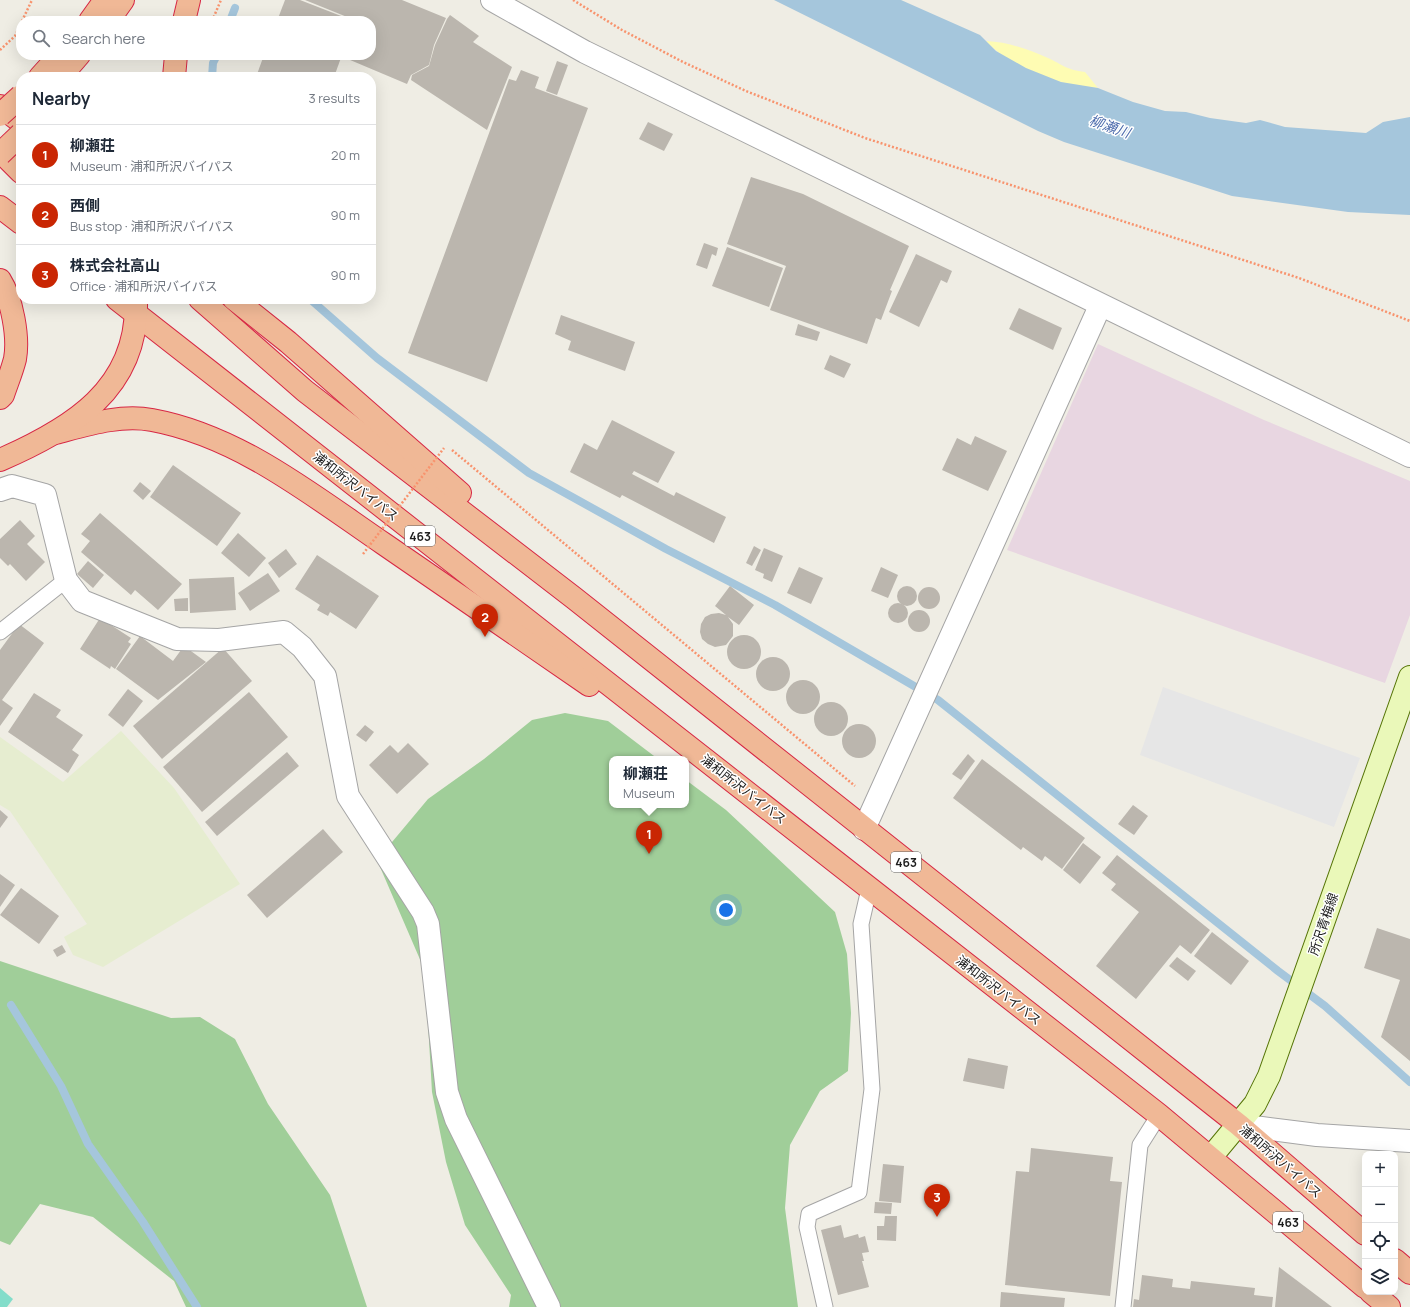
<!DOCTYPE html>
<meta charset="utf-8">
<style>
:root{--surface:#fff;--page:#f6f6f7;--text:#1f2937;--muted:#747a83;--line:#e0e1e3;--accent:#c92603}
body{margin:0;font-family:Manrope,"Noto Sans JP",sans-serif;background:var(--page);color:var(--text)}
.controls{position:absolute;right:12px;bottom:12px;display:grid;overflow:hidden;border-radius:8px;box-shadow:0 4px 16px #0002}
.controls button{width:36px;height:36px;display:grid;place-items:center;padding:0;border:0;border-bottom:1px solid var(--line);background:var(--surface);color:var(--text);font:20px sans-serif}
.you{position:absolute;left:726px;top:910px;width:14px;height:14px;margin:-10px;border:3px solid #fff;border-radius:50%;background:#1a73e8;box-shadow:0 0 0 6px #1a73e833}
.badge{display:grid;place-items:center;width:26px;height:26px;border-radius:50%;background:var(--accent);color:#fff;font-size:13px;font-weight:700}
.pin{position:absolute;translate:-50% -33px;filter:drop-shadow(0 1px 2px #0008)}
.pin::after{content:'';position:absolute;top:21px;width:14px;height:12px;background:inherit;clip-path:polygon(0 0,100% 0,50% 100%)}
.popup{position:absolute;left:609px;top:756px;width:80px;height:52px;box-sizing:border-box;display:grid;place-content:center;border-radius:8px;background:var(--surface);filter:drop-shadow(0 1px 3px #0005);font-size:13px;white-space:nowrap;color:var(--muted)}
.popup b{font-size:15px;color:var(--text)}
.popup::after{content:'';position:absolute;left:50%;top:100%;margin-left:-8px;border:8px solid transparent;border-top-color:var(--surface)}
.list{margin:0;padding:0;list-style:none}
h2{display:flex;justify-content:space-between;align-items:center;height:52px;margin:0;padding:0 16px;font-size:17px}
h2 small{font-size:13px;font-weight:400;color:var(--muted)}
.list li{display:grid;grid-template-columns:26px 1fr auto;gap:12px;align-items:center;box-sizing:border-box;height:60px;padding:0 16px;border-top:1px solid var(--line)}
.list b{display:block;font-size:15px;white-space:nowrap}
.list p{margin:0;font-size:13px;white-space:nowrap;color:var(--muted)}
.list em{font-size:13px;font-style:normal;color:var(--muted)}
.icon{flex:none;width:22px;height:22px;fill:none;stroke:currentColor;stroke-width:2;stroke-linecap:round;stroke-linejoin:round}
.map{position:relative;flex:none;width:1410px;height:1307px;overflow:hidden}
.search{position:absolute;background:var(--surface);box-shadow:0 4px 16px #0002;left:16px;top:16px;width:360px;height:44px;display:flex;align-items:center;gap:10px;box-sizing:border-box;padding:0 14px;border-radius:16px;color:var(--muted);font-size:15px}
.panel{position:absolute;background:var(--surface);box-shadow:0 4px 16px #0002;left:16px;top:72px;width:360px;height:232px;border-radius:16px}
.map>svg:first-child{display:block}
.industrial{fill:#e8d6e1}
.farmland{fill:#e6edd0}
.forest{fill:#a0ce99}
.sand{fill:#fefcb3}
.pitch{fill:#83ddca}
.parking{fill:#e6e6e6}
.water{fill:#a5c6dc}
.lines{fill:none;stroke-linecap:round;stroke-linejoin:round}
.stream{stroke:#a5c6dc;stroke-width:8}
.building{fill:#bbb6ae}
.service-casing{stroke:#a5a5a5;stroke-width:17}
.minor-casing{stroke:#a5a5a5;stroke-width:24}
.secondary-casing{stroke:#557406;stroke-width:24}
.trunk-casing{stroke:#d72744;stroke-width:24}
.path{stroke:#f8936d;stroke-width:2.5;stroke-dasharray:2 2;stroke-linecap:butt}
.service{stroke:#fff;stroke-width:15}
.minor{stroke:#fff;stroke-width:22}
.secondary{stroke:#eaf8b9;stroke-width:22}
.trunk{stroke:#f0b896;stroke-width:22}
.trunk-bridge-casing{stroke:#d72744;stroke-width:24;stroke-linecap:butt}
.path-bridge{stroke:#f8936d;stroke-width:2.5;stroke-dasharray:2 2;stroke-linecap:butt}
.trunk-bridge{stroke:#f0b896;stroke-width:22}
.labels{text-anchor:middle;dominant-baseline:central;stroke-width:3;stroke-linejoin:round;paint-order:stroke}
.shield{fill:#fff;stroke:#626262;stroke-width:1}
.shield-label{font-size:12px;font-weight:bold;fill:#1e1e1e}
.street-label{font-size:13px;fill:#1e1e1e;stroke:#fff}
.water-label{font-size:14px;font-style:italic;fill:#4c6bac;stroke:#fff}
</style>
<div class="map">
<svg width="1410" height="1307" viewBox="0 0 1410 1307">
<rect width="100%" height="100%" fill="#efede4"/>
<polygon class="industrial" points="1098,344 1264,420 1410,481 1410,615 1385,683 1007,550"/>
<polygon class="farmland" points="121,731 174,788 240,884 103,967 73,955 64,937 87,924 10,811 0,805 0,737 63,782"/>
<g class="forest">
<polygon points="565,713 608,721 658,759 612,759 612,805 686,805 686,780 726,810 835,912 847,954 851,1013 848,1071 820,1091 790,1145 785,1208 798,1307 509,1307 511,1295 465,1225 446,1162 432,1092 425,971 377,860 428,799 484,759 532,720"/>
<polygon points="0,961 171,1018 200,1017 235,1039 268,1104 330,1195 367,1307 186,1307 174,1281 93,1217 40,1204 10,1245 0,1241"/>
</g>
<path class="sand" d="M986 41C1008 42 1027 49 1048 58 1063 65 1067 70 1085 72L1098 88C1086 86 1073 86 1061 82 1037 76 1002 59 986 41Z"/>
<polygon class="pitch" points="0,1288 13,1299 7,1307 0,1307"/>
<polygon class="parking" points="1163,687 1360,758 1334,827 1140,755"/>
<polygon class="water" points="774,0 901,0 980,35 996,51 1026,68 1061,82 1098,88 1133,102 1165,111 1186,112 1210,118 1246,123 1260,120 1285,127 1366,133 1383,122 1410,117 1410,215 1348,212 1232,196 1064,142 1038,131"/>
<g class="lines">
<g class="stream">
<polyline points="230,21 235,8"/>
<polyline points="212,77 213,63 217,55"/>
<polyline points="310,299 377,358 529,473 666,549 775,605 938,700 1278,971 1325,1006 1410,1082"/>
<polyline points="11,1005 61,1086 88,1144 143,1222 197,1307"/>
</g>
</g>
<g class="building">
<polygon points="285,0 300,0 354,21 277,21"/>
<polygon points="305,0 402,0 446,18 434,45 429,65 411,75 407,84 343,57 344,55 371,55 371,21 357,21"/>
<polygon points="450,15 479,36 473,42 512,67 487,130 411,80 412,75 429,66 435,45 447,19"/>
<polygon points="264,55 342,55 334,77 256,77"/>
<polygon points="557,61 568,65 557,95 546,91"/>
<polygon points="521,70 539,77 535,88 588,108 487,382 408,353 509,79 516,81"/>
<polygon points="648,122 673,134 664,151 639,139"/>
<polygon points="751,177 803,194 909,246 890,290 892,291 881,320 876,318 867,344 770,310 786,266 727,244"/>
<polygon points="704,243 718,248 716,256 712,254 707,269 696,265"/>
<polygon points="727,247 783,268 769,307 712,286"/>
<polygon points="916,254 952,271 947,283 941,280 919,327 889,312"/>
<polygon points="1019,308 1062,328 1053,350 1009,329"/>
<polygon points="561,315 635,342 625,371 568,350 571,341 555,334"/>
<polygon points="798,324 820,332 817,341 795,335"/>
<polygon points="830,355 851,364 844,378 824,369"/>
<polygon points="612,420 675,452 658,483 634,471 632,474 674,496 676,492 726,517 714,543 622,495 620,498 570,472 584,443 597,450"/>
<polygon points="975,436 1007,451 988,491 942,470 957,438 971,445"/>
<polygon points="173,465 241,513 217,546 150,497"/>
<polygon points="140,482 151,491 143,500 133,491"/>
<polygon points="100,513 182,584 158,610 135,590 131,595 81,552 90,541 81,534"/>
<polygon points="20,520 35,536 27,544 45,562 26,581 10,564 8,566 0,558 0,539"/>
<polygon points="238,533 266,558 249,577 221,553"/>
<polygon points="754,546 761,550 752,566 746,563"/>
<polygon points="764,548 783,556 772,582 763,578 764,574 755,570"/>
<polygon points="286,549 297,564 279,578 268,563"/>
<polygon points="317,555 379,596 356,629 330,612 328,616 317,610 320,605 295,589"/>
<polygon points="88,561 104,575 93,588 77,574"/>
<polygon points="799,567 823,578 811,604 787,593"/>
<polygon points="881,567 898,575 888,598 871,591"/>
<polygon points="268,573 280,591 250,611 238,593"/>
<polygon points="234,577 236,610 190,613 189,579"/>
<polygon points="730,586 754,605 739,625 728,617 733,624 733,636 726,645 715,647 708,644 702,639 700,632 701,624 705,617 711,614 719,613 726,615 715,606"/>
<circle cx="907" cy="596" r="10"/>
<circle cx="929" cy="598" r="11"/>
<polygon points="188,598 188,611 175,611 174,599"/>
<circle cx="898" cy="613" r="10"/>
<circle cx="919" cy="621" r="11"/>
<polygon points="100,618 131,638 128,642 131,644 115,669 111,666 110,669 80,649"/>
<polygon points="19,624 44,643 2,700 13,708 0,726 0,650"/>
<circle cx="744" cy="652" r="17"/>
<polygon points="140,636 173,661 184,646 206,662 158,700 116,669"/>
<polygon points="223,648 252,681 162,759 133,726"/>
<circle cx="773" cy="674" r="17"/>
<circle cx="803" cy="697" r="17"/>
<polygon points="128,689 143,701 123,727 108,715"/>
<polygon points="249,692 288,737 202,812 163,767"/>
<polygon points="34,693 61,710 56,717 83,735 72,750 79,755 68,773 8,732"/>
<circle cx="831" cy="719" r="17"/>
<circle cx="859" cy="741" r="17"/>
<polygon points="365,725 374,732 366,742 356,735"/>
<polygon points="408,743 429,764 397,794 369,765 390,745 398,753"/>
<polygon points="287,752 299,766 217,836 205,822"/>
<polygon points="968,754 975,761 961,780 952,774"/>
<polygon points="982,759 1085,838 1062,869 1045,856 1042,861 1023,847 1021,850 953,798"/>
<polygon points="1133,805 1148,816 1134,835 1118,824"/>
<polygon points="0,810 8,817 0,828"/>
<polygon points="323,829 343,852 267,918 247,895"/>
<polygon points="1083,843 1101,857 1080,884 1063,870"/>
<polygon points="1117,855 1210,930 1191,954 1180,945 1136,999 1096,966 1139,912 1111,890 1116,884 1102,873"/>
<polygon points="0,874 15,885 0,907"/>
<polygon points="21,888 59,916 39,944 0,915"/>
<polygon points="1377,928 1410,939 1410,1061 1381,1037 1400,980 1364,968"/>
<polygon points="1212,932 1249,961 1231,985 1194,956"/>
<polygon points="62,945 66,952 57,957 53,950"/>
<polygon points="1177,957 1196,971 1188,981 1169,966"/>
<polygon points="968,1058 1008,1066 1004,1089 963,1081"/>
<polygon points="1031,1148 1113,1157 1110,1181 1122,1182 1110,1296 1005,1285 1016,1171 1029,1172"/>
<polygon points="883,1164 904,1166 901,1203 879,1201"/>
<polygon points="875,1202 892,1203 891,1214 874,1213"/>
<polygon points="885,1216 897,1216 896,1241 877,1240 877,1226 884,1226"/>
<polygon points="841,1225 844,1238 858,1234 859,1238 865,1236 869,1252 862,1253 864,1261 862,1261 869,1287 838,1295 821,1230"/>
<polygon points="1279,1267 1332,1307 1275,1307"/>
<polygon points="1142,1275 1173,1279 1172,1287 1190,1289 1191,1281 1255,1288 1254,1295 1273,1297 1272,1307 1133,1307 1134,1299 1139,1300"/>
<polygon points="1001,1292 1065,1298 1064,1307 1000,1307"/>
</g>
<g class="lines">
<defs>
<g id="service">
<polyline points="0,632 66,580"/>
<polyline points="825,1307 807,1227 809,1214 859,1192 872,1089 861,924 869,889"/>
<polyline points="1123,1307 1140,1145 1159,1115"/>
</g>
<g id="minor">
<polyline points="492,0 585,52 1410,456"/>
<polyline points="0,490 12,486 45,495 66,580 82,601 177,639 219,640 284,632 302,647 325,676 348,796 423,912 428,924 447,1092 456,1119 549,1307"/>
<polyline points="864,829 1100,306"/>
<polyline points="1239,1125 1317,1135 1410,1141"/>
</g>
<polyline id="secondary" points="1211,1157 1255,1104 1269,1076 1410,677"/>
<g id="trunk">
<polyline points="90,21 105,0"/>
<polyline points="108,21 123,0"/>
<polyline points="184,21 189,0"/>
<polyline points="40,77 60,55"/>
<polyline points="60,77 79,55"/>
<polyline points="174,77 176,55"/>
<polyline points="0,106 21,122"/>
<polyline points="0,151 21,172"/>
<polyline points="0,207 21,223"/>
<path d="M0 280C12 299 19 337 15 359 12 371 7 383 3 395L0 398"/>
<polyline points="117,299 1159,1115 1365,1287"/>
<polyline points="200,299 305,391 574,598 1239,1125 1365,1234"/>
<polyline points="234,299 288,342 460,493"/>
<path d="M55 433C86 425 120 414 152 420 239 436 312 495 384 544 452 591 521 638 589 685"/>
<path d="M0 460C71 429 138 389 136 302"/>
<polyline points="1395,1260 1410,1273"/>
<polyline points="1371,1292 1389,1307"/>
</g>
</defs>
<use href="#service" class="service-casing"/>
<use href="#minor" class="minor-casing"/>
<use href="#secondary" class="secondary-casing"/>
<use href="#trunk" class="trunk-casing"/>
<g class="path">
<polyline points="573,0 622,30 683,62 746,91 865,138 1299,278 1410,321"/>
<polyline points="22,21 32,0"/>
<polyline points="212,21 221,0"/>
<polyline points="0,50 15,36 21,24"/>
<polyline points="452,450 855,786"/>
</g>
<use href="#service" class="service"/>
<use href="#minor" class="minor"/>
<use href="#secondary" class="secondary"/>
<use href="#trunk" class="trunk"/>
<defs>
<g id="trunk-bridge">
<polyline points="0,115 21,96"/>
<polyline points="0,154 21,134"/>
</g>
</defs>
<use href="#trunk-bridge" class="trunk-bridge-casing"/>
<polyline class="path-bridge" points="363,554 444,448"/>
<use href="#trunk-bridge" class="trunk-bridge"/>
</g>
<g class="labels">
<g class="shield">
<rect x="405" y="526" width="30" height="20" rx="3"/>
<rect x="891" y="852" width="30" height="20" rx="3"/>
<rect x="1273" y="1212" width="30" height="20" rx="3"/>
</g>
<g class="shield-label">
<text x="420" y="536">463</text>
<text x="906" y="862">463</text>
<text x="1288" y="1222">463</text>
</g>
<g class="street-label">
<text transform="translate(356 486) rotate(38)">浦和所沢バイパス</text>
<text transform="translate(744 789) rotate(38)">浦和所沢バイパス</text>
<text transform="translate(1323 924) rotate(-71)">所沢青梅線</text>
<text transform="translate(999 990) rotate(38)">浦和所沢バイパス</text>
<text transform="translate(1281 1161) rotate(41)">浦和所沢バイパス</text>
</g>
<g class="water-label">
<text transform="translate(1110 126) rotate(19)">柳瀬川</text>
</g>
</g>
</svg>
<div class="controls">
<button>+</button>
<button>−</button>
<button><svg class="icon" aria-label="locate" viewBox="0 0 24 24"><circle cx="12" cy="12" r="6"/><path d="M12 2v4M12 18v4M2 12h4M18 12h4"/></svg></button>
<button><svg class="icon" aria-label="layers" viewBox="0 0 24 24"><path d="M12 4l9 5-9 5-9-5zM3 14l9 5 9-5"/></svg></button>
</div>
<div class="you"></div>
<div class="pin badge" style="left:649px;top:854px">1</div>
<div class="popup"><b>柳瀬荘</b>Museum</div>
<div class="pin badge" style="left:485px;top:637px">2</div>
<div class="pin badge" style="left:937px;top:1217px">3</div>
<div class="search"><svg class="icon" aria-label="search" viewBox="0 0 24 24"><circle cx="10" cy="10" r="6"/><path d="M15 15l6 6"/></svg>Search here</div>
<section class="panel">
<h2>Nearby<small>3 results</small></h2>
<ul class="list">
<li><span class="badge">1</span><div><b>柳瀬荘</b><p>Museum · 浦和所沢バイパス</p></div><em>20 m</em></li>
<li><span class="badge">2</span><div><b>西側</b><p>Bus stop · 浦和所沢バイパス</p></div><em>90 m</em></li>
<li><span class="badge">3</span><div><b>株式会社高山</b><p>Office · 浦和所沢バイパス</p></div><em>90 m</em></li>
</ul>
</section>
</div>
